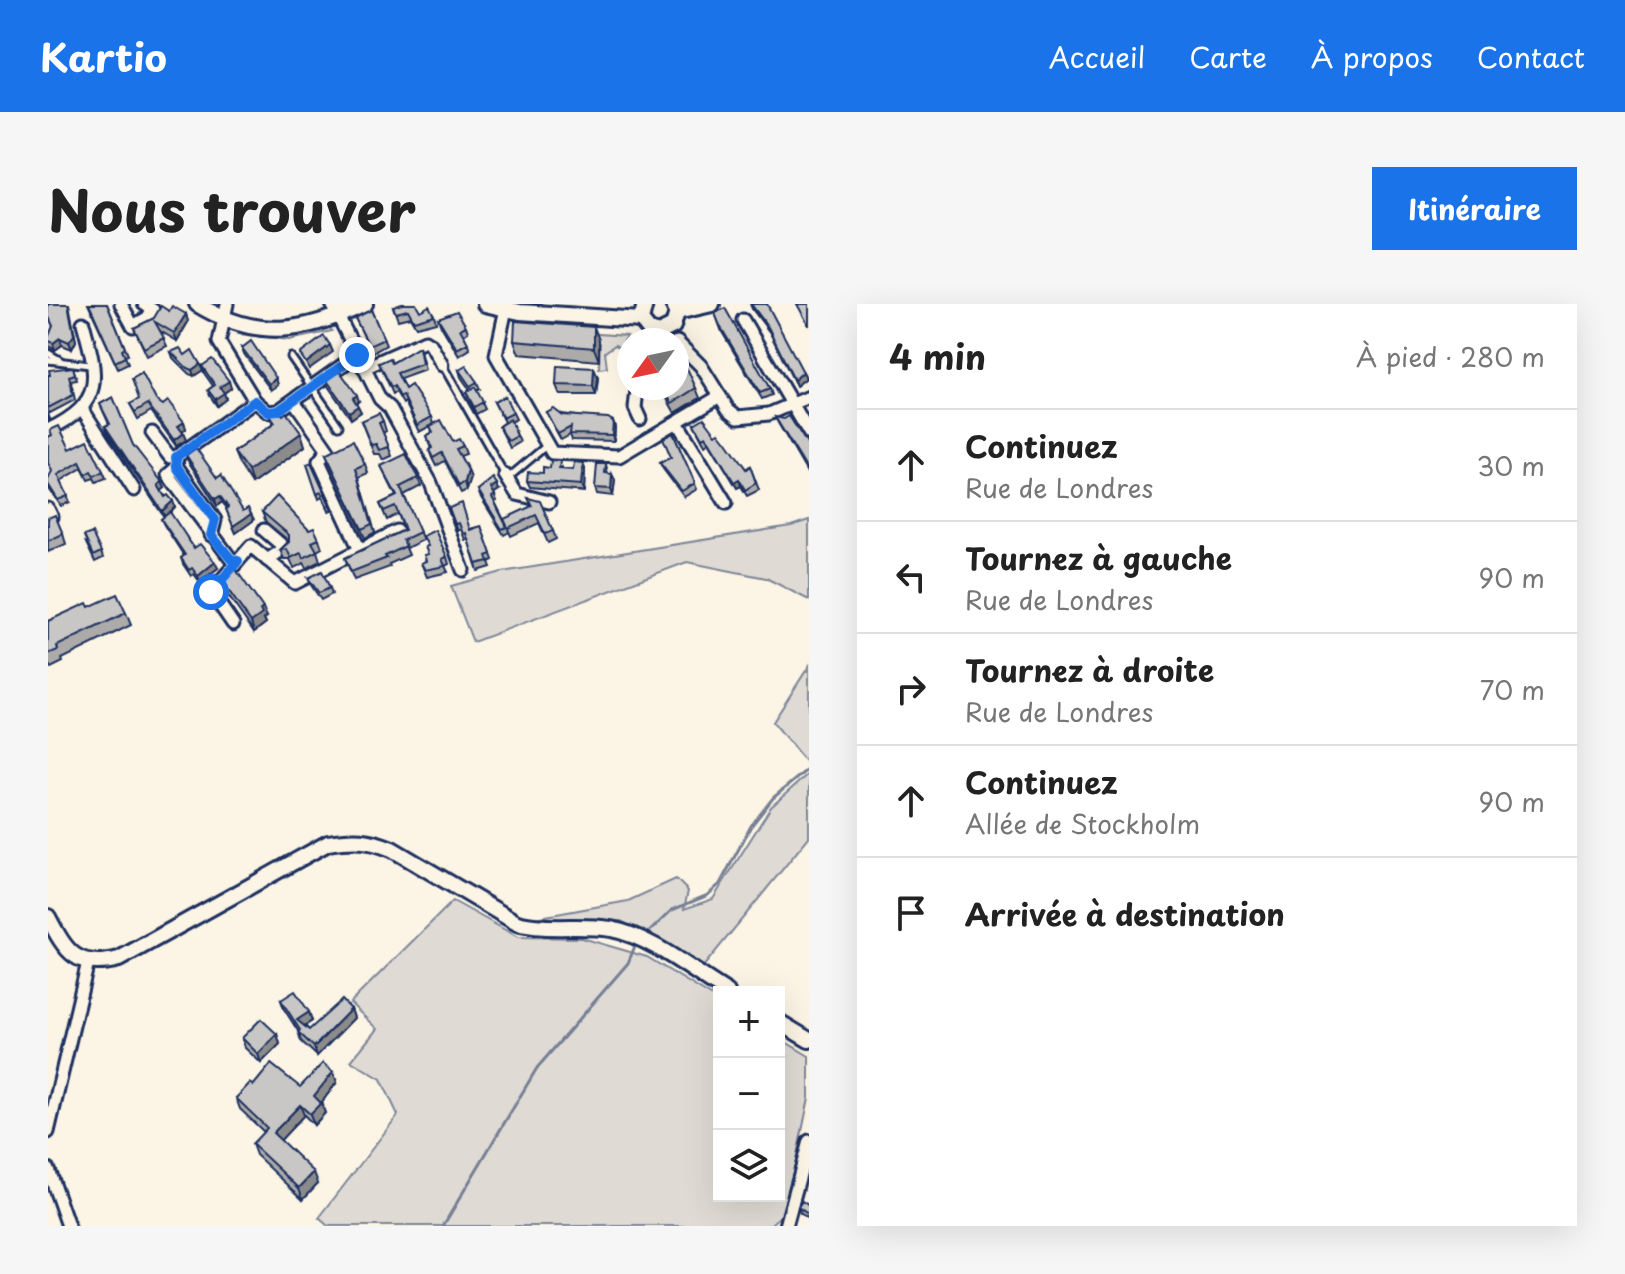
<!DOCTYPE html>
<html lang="fr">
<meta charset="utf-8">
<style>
:root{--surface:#fff;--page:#f6f6f6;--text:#222;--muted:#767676;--line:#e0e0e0;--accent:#1a73e8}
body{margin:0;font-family:"Playpen Sans",sans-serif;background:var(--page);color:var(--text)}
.controls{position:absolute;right:24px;bottom:24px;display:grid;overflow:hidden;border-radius:0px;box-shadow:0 8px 32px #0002}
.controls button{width:72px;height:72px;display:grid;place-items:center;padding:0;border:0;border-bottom:2px solid var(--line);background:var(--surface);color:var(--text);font:40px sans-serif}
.compass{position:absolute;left:569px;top:24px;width:72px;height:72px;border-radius:50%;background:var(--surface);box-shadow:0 8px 32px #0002;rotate:237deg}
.stop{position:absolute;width:24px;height:24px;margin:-18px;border:6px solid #1a73e8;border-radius:50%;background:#fff}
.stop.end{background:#1a73e8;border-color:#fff;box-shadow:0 2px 8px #0008}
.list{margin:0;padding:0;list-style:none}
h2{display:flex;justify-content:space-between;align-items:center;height:104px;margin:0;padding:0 32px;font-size:34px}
h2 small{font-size:26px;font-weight:400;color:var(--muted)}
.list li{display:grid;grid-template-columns:52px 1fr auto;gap:24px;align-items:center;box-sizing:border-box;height:112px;padding:0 32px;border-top:2px solid var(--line)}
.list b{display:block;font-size:30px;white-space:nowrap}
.list p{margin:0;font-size:26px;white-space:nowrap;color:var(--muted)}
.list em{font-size:26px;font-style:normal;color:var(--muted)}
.icon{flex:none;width:44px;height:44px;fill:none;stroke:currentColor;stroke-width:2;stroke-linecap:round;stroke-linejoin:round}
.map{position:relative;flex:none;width:761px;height:922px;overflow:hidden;border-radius:0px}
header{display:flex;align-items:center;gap:48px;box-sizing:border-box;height:112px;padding:0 40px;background:var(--accent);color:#fff}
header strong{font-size:38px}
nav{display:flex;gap:44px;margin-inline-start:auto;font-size:28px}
.intro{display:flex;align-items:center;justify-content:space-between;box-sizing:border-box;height:192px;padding:0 48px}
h1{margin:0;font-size:56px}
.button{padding:20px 36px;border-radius:0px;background:var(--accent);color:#fff;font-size:28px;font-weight:700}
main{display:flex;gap:48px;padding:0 48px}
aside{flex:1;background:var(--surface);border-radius:0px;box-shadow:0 8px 32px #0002}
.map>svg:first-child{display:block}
.green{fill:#dfdbd4;stroke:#7d8599;stroke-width:2}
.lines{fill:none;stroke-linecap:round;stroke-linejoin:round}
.stream{stroke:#767f94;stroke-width:3}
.lane-casing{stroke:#1b2f5e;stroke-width:11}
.street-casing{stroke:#1b2f5e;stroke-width:17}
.secondary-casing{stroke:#1b2f5e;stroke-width:20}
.lane{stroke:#fcf5e5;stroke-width:5}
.street{stroke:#fcf5e5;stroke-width:11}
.secondary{stroke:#fcf5e5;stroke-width:14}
.wall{fill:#acabaa;stroke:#1b2f5e;stroke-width:2}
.shaded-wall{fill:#8c8b8b;stroke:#1b2f5e;stroke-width:2}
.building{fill:#c8c7c6;stroke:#1b2f5e;stroke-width:2}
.route{stroke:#1a73e8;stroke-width:10}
</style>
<header>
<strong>Kartio</strong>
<nav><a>Accueil</a><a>Carte</a><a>À propos</a><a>Contact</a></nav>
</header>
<div class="intro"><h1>Nous trouver</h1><a class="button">Itinéraire</a></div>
<main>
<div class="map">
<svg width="761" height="922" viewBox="0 0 761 922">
<rect width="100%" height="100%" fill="#fcf5e5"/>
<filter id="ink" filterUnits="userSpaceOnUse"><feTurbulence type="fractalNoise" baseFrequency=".0125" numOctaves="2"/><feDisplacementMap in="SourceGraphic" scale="16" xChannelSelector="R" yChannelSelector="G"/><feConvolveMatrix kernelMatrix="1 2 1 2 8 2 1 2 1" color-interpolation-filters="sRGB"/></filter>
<g filter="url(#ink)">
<g class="green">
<polygon points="281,22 284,27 241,36 190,30 192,24"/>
<polygon points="535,29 579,32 572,44 567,41 557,48 559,64 551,65 552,39"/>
<polygon points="761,216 761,296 718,274 639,258 425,338 403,282 454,268 743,222"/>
<polygon points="761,362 761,462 725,418"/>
<polygon points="761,469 761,533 655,663 573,617 481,615 580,597 628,575 640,587 636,605 665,595 723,503"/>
<polygon points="405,597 470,633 534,634 599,653 671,697 671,892 731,892 731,734 761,752 761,794 737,908 722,922 280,922 271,914 350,811 333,775 303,757 329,725 302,699"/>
</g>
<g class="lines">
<g class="stream">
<polyline points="598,631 624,606 660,591 672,580 703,522 725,494 761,464"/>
<polyline points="395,922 489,764 580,659 587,642"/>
</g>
<defs>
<g id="lane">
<polyline points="0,49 13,57"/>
<polyline points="243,53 291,122"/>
<polyline points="0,56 42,61"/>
<polyline points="395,62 457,171"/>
<polyline points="460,174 498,142"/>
</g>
<g id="street">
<polyline points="73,0 85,22 99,14 105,6 96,0"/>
<polyline points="284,0 332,95 342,104 383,179 415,266"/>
<polyline points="459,0 448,51 504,149 571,152 672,92"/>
<polyline points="695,16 761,129"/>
<polyline points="629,38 653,62 680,105 690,113 721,110 761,93"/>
<polyline points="316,64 377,37 383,41 394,61"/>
<polyline points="207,97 220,108 230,107 309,51"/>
<polyline points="246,97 280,146 271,157 311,244"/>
<polyline points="35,106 86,186"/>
<polyline points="592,115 587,104 589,86 593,84"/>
<polyline points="629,118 678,199"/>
<path d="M0 126C57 99 50 73 35 19"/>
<polyline points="104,129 122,153 128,153"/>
<polyline points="129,163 120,171 183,255 190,257"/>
<polyline points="457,171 469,190 501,198"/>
<polyline points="0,205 4,213 0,215"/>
<polyline points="216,226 237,244 219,256"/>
<polyline points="163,231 167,216 129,163 128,153 207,97 171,38 179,0"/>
<polyline points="185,320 163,288 203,242 247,279 349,227"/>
<polyline points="0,828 40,658"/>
<polyline points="0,865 20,922"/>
<polyline points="738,922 761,837"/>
</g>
<g id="secondary">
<path d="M149 0C209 37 256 29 317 0"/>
<polyline points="437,0 472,8 593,16"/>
<polyline points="597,0 593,16 601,26 611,29 625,22 629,8 625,0"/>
<polyline points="629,8 664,0"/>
<path d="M0 613C18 648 29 666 71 655L280 539C305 535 320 535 344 545L469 619C500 627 532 620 563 625 604 633 644 667 679 688"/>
<polyline points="731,718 761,736"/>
</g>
</defs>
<use href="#lane" class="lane-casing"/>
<use href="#street" class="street-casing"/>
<use href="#secondary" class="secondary-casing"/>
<use href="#lane" class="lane"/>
<use href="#street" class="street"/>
<use href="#secondary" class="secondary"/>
</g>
<g class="wall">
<polygon points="0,0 21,0 28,37 24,45 14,41 7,46 1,42 0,34 5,23 3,17 0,18"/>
<polygon points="40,0 59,0 80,51 77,52 80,60 70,65"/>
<polygon points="702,0 755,68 758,74 748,82 722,29 704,5"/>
<polygon points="345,3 372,7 386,11 388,18 368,23 362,13 350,16"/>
<polygon points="323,6 338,41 324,49 307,14"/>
<polygon points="121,7 138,10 140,18 129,37 112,27 119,42 99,52 86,24"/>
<polygon points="667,9 722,85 724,91 714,95 674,28"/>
<polygon points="390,14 418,22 420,28 416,31 422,45 411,52 392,20"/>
<polygon points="551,36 551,57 471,50 466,37"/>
<polygon points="371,43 377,66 352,75 357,85 384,113 386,120 405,138 415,142 418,150 412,152 423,174 419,186 413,189 397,157 388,162 384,154 381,146 383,145 378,132 384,128 382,122 371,128 357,98 355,100 348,88 345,90 331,59 344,59"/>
<polygon points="194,44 228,74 230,81 223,86 196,50"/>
<polygon points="123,48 152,60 155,66 146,72 141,70 125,54"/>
<polygon points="154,62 183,84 176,89 178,95 169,102 162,92 160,86 165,82 156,69"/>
<polygon points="25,63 29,76 23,77 27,96 0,110 2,115 0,116 0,71"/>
<polygon points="411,66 429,78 432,85 428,86 437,105 428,110 418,88 422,86 413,73"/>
<polygon points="550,74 548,91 512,91 508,81"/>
<polygon points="278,75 311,97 308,99 313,108 303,115 280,82"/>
<polygon points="613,84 648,84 652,94 627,109"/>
<polygon points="108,96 136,118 138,125 134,128 138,136 128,142 103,107 90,115 82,100"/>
<polygon points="446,98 465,109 468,115 463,118 472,138 462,144 451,122 456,118"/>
<polygon points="52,100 85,141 117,184 113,187 127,203 121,210 146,244 170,264 152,278 146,270 143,272 135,260 133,254 136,252 116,221 113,215 116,213 60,129 57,122 61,120"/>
<polygon points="498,108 565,117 567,123 566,137 524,136 522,131 513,136"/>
<polygon points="221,110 235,111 253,129 257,142 204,180 191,160 186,148 225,120"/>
<polygon points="727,113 761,143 761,172 730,119"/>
<polygon points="313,117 335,117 338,127 335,129 344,152 335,156 332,150 326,150"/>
<polygon points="646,120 668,130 698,165 702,162 711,186 699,192 693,182 689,184 661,138 657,141"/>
<polygon points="625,129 649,185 636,193 615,165 612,159 623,153"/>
<polygon points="22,145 55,167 58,174 48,178 46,174 40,176 34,164 13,177 22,198 13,202 1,185 0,176"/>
<polygon points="278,150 317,160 320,169 311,173 327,228 317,234"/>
<polygon points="138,151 169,174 195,207 203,210 206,216 188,229 178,205 179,204 174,198 169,202 140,157"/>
<polygon points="263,159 284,206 281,207 274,193 271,195 259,160"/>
<polygon points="558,160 560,170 567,176 565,192 549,190 547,184"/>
<polygon points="333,162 370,174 373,182 356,191 375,236 358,244 361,251 341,260 342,263 306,276 297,254 356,226 350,210 339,216 332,200 348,192"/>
<polygon points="514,163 514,165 537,165 536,188 482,183 479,177 495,169"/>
<polygon points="430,186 451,186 446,189 449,197 447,198 459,222 483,202 505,227 508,235 500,239 491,219 463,232 460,225 461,228 456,231 432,192"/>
<polygon points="401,204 422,225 433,222 445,256 441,258 443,263 430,267 420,235 417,236 413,225 410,227"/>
<polygon points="214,208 261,226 271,235 274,244 269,247 272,257 259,264 256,259 246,264 242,255 236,255 232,246 241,237 218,218"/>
<polygon points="0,214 15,230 18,240 0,248"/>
<polygon points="375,232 399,253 401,260 397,262 400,268 379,273 373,259 378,257 380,250 380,242"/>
<polygon points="38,239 53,248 55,254 47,258"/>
<polygon points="260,274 282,284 284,290 273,296 263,281"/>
<polygon points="173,276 219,313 216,315 218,319 206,328 176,286"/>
<polygon points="41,303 78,309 83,321 14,355 15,358 3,364 1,361 0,361 0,317"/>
<polygon points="233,696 261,708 264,717 257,722 261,726 303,705 306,714 269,752 253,737 250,727 236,705"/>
<polygon points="229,730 232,740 213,759 197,744 194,734"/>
<polygon points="285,768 289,778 273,799 277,809 266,821 256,811 232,836 270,879 255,895 208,851 204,840 216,828 192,805 188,794 205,782 252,783"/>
<polygon points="761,902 761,916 752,909 750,903"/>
</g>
<g class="shaded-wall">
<polygon points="20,0 28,37 24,45 21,38"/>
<polygon points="138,10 140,18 129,37 126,29"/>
<polygon points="546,23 551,36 551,57 546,44"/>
<polygon points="12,34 14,41 7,46 5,39"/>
<polygon points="282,41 285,48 261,65 258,59"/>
<polygon points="152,60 155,66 146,72 144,66"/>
<polygon points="546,64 550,74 548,91 545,82"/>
<polygon points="755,68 758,74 748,82 746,76"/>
<polygon points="228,74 230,81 223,86 221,80"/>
<polygon points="181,77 183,84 176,89 178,95 169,102 167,95 172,83"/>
<polygon points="309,91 311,97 307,100 305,94"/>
<polygon points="310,102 313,108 303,115 301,108"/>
<polygon points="565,117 567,123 566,137 564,131"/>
<polygon points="136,118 138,125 133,129 130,122"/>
<polygon points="135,129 138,136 128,142 126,136"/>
<polygon points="253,129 257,142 204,180 200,167"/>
<polygon points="535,159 537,165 536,188 533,181"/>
<polygon points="420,166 423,174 419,186 417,178"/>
<polygon points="564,170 567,176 565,192 563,185"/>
<polygon points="691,175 693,182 689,184 686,178"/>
<polygon points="114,178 117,184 112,188 110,181"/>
<polygon points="449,180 451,186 445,190 443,184"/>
<polygon points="172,192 174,198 169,202 167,195"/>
<polygon points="125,197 127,203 117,213 114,207"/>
<polygon points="203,210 206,216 188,229 185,222"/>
<polygon points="167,258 170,264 152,278 150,272"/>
<polygon points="215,304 219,313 216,315 218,319 206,328 203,318 212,306"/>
<polygon points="303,705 306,714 269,752 266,743"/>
<polygon points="261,708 264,717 252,724 249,716"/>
<polygon points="229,730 232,740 213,759 210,750"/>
<polygon points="285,768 289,778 273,799 277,809 266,821 262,810 266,792"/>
<polygon points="252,801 256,811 229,840 225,829"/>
<polygon points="266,868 270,879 255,895 251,884"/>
</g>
<g class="building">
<polygon points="0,0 20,0 26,31 21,38 12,34 5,39 0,36 0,34 5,22 0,11"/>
<polygon points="41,0 59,0 77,44 74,46 77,53 67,58"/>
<polygon points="354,0 368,0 372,7 381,2 386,11 366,17 360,6 348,9 345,3"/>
<polygon points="703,0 719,0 755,68 746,76 720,23"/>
<polygon points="749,0 761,0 761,22"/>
<polygon points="113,2 121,7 124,2 138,10 126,29 107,18 116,34 96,44 86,24 106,14"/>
<polygon points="677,4 722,85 712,89 672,22 667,9"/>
<polygon points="323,6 336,35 321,42 307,14"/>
<polygon points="409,7 418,22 412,25 420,39 409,45 390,14"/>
<polygon points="467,17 546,23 546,44 466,37"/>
<polygon points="276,32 282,41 258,59 252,50"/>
<polygon points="203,37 228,74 221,80 194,44"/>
<polygon points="371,43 374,60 349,69 357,85 363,81 384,113 369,121 355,91 352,93 346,82 343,83 331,59 342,54 344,59"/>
<polygon points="132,44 137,51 144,46 152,60 144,66 139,64 123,48"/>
<polygon points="164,55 181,77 172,83 176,89 167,95 160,86 167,81 154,62"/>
<polygon points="418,62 429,78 422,82 411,66"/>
<polygon points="509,62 546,64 545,82 508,81"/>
<polygon points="638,62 648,84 624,99 614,84 629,84 629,67"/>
<polygon points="25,63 27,70 21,72 25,91 0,104 0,71 2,71 1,66"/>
<polygon points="291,66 309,91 305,94 310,102 301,108 278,75"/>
<polygon points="94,69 108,96 115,101 120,97 136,118 130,122 135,129 126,136 100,100 87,108 82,100 91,95 84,75"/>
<polygon points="427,83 435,98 426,103 418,88"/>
<polygon points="457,92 465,109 455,114 446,98"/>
<polygon points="65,93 85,141 114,178 110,181 117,193 120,191 125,197 114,207 57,122 62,120 52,100"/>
<polygon points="230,104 235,111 238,108 253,129 200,167 186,148 227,119 221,110"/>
<polygon points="505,104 514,111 560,114 565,117 564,131 522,130 523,123 510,130 498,108"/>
<polygon points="331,109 335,117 331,119 341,143 331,146 328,140 323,141 313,117"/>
<polygon points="741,112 761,143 761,169 727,113 736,115"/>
<polygon points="656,114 668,130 671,128 679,138 698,165 702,162 708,179 697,186 691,175 686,178 658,132 654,134 646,120"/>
<polygon points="462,115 469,132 460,137 451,122"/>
<polygon points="393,116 405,138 411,135 415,142 408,145 420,166 417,178 411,182 394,149 385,154 381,146 384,144 378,132 385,128 382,122"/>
<polygon points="11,122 22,145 40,136 55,167 46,172 43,167 38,170 32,158 10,171 20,192 10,196 0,180 0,176 4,167 0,159 0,133 4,131 2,126"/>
<polygon points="625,129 647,179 634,187 612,159 623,153 615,134"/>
<polygon points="305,136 317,160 308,164 324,220 314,225 278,150"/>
<polygon points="148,144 169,174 173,171 195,207 200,204 203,210 185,222 178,205 180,203 172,192 167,195 138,151"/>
<polygon points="358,150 370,174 352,183 372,228 355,236 358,242 337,252 339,254 303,268 297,254 357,226 347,202 336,207 332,200 349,192 333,162"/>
<polygon points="503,156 512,157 511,165 525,166 526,158 535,159 533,181 479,177 480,168 495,169 495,163 502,164"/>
<polygon points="263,159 282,201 279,202 273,188 269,190 259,160"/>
<polygon points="549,160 558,160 557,169 564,170 563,185 547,184"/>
<polygon points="445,174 449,180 443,184 447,191 444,193 459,223 454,225 430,186"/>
<polygon points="229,192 261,226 266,224 271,235 264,238 269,247 255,254 253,249 243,254 239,245 232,246 241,238 241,231 214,208"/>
<polygon points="480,194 492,197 505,227 497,230 488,211 460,224 456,215 484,202"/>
<polygon points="414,199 422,226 433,222 443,250 439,252 441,257 428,260 418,229 415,230 411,219 407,220 401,204"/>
<polygon points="122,208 146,244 152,240 167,258 150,272 144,264 141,266 133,254 137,251 113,215"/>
<polygon points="7,211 15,230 0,237 0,214"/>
<polygon points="387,226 399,253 394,255 397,262 377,266 373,259 378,257 376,251 380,250 377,243 380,242 375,232"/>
<polygon points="44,229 53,248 45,252 36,232"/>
<polygon points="186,263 215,304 212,306 214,310 203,318 173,276"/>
<polygon points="274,267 282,284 271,289 260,274"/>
<polygon points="69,290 78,309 9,342 10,346 0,350 0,317 39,299 41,303"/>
<polygon points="247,687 261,708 249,716 261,726 294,696 303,705 266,743 250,728 252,726 233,696"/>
<polygon points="213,715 229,730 210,750 194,734"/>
<polygon points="275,759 285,768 266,792 273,799 262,810 252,801 225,829 266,868 251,884 204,840 219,824 188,794 202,779 205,782 223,760 252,783"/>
<polygon points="754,897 761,902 761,911 750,903"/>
</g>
</g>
<g class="lines" filter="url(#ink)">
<polyline class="route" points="163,288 190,257 183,255 163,231 167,216 129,163 128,153 207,97 220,108 230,107 309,51"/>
</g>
</svg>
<div class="controls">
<button>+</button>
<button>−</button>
<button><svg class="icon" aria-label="layers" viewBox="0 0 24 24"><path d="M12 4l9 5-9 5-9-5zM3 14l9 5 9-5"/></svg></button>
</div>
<svg class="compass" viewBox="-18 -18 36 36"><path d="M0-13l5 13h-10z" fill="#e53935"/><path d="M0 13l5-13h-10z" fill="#767676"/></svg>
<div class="stop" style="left:163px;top:288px"></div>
<div class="stop end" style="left:309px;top:51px"></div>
</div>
<aside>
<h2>4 min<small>À pied · 280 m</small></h2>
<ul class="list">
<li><svg class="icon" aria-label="ahead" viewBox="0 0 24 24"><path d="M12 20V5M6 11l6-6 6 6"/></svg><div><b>Continuez</b><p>Rue de Londres</p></div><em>30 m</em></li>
<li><svg class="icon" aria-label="left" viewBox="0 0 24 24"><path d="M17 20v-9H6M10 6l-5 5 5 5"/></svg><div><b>Tournez à gauche</b><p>Rue de Londres</p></div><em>90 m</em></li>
<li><svg class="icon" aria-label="right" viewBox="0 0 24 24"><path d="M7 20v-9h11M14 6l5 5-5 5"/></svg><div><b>Tournez à droite</b><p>Rue de Londres</p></div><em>70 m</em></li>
<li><svg class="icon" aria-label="ahead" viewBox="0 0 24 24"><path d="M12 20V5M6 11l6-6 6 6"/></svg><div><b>Continuez</b><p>Allée de Stockholm</p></div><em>90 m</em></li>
<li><svg class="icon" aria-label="arrive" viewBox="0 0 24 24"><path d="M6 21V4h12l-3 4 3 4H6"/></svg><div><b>Arrivée à destination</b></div></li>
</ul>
</aside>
</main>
